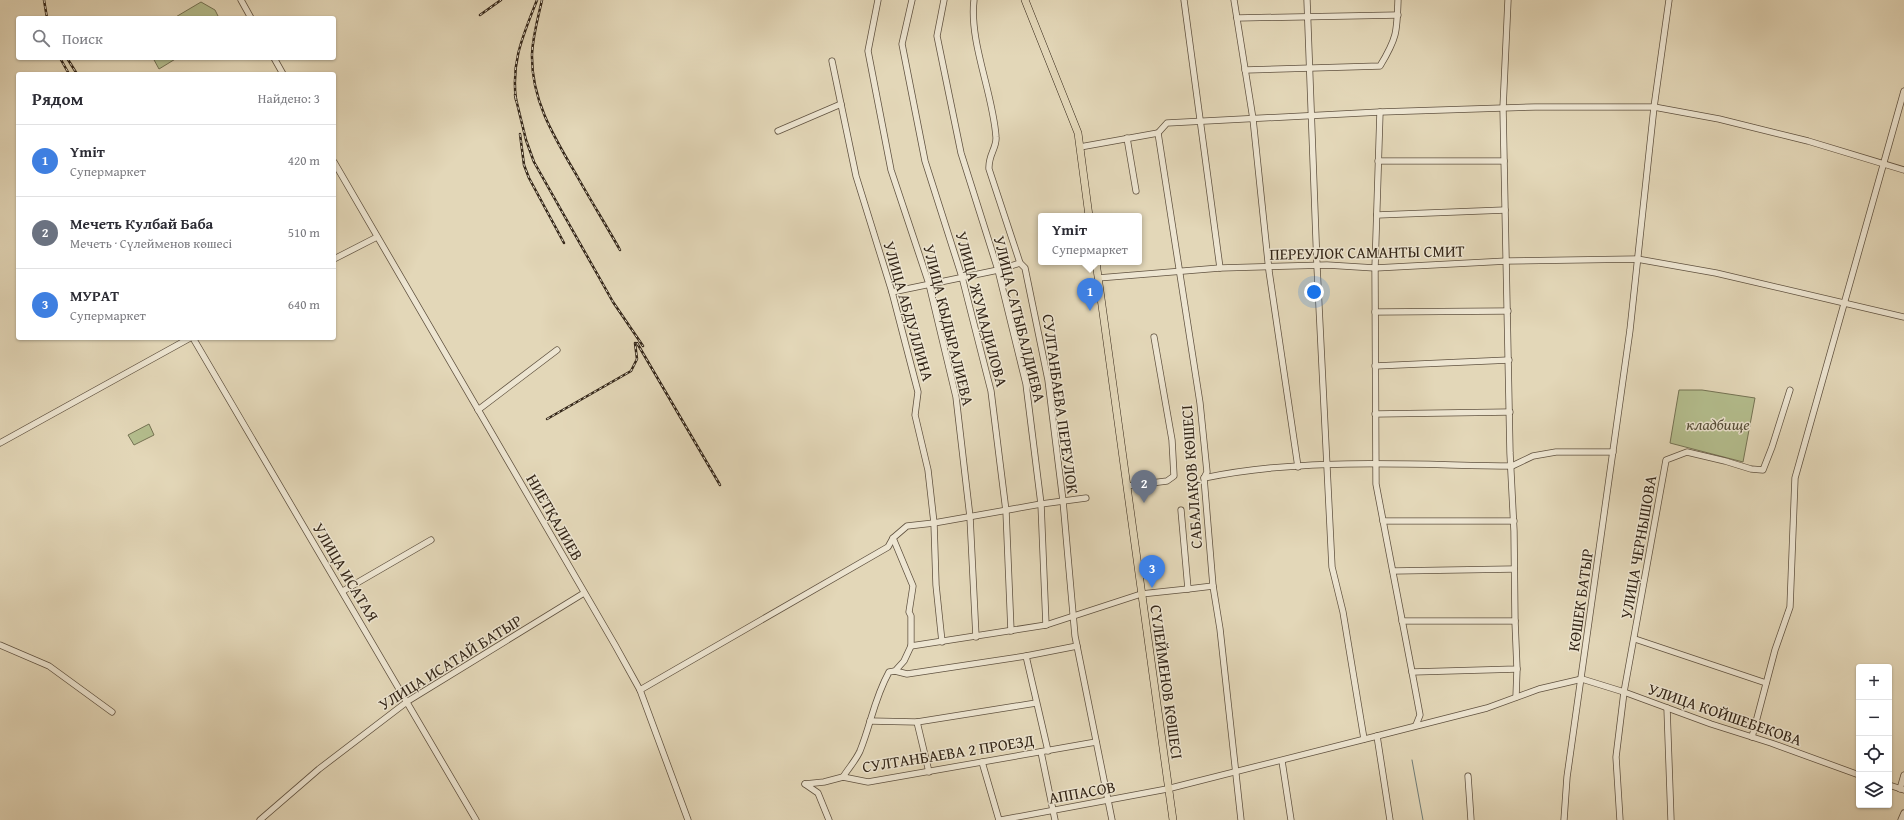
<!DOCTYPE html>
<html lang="ru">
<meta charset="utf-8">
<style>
:root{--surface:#fff;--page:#f2f2f3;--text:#2b2b33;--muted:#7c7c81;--line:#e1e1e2;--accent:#8f2418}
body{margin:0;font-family:"Gentium Book Plus",serif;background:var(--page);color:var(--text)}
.controls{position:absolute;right:12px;bottom:12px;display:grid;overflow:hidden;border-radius:4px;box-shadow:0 1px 3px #0004}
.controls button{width:36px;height:36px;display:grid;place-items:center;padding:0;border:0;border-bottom:1px solid var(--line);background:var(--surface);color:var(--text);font:20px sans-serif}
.you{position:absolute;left:1314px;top:292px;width:14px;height:14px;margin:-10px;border:3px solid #fff;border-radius:50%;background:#1a73e8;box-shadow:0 0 0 6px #1a73e833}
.badge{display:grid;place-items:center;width:26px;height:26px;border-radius:50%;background:var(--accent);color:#fff;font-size:13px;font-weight:700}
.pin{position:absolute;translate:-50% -33px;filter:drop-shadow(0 1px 2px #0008)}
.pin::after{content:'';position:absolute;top:21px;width:14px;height:12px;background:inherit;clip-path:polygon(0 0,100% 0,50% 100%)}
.popup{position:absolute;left:1038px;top:213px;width:104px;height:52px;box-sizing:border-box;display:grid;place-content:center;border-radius:4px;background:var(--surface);filter:drop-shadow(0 1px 3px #0005);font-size:13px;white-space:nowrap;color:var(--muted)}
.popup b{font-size:15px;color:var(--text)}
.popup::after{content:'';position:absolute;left:50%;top:100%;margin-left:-8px;border:8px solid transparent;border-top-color:var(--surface)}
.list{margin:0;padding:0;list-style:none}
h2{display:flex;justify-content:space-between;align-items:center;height:52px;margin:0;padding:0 16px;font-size:17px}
h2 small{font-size:13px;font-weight:400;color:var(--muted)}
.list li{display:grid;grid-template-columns:26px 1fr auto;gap:12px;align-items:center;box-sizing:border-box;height:72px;padding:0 16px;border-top:1px solid var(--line)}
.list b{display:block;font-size:15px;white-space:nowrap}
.list p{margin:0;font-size:13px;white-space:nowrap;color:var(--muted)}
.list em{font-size:13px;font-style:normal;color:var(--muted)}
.icon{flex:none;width:22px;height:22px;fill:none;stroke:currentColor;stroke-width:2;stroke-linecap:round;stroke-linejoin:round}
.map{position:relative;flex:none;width:1904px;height:820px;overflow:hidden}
.search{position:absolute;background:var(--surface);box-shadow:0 1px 3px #0004;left:16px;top:16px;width:320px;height:44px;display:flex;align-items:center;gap:10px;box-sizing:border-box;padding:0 14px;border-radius:4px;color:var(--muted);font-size:15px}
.panel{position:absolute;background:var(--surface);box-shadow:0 1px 3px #0004;left:16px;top:72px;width:320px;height:268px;border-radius:4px}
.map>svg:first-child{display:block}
.green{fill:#b4be8e;stroke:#747253}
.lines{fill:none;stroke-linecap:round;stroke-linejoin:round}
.stream{stroke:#707d78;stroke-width:1}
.minor-casing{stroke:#605240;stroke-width:7}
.major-casing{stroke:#342618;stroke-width:8}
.minor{stroke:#ede5d1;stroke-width:5.5}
.major{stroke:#e3d7b8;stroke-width:7}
.rail-casing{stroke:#342618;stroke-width:2.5}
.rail{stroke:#ede5d1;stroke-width:1;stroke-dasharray:3;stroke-linecap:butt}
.labels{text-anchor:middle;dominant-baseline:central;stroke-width:3;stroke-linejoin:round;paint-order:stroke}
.street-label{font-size:16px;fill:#342618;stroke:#ede5d1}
.park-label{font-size:16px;font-style:italic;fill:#544c36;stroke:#ede5d1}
</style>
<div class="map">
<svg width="1904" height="820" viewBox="0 0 1904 820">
<rect width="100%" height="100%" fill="#e3d7b8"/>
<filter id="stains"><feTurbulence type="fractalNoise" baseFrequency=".005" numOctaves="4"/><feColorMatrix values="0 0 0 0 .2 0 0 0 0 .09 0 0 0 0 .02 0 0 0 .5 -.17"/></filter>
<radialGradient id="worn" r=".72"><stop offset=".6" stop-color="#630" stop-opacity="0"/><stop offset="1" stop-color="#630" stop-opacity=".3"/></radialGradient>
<g class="green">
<polygon points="201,2 215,10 219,18 174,18"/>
<polygon points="153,58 177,58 159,69"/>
<polygon points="1679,390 1702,390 1755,398 1743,462 1670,443"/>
<polygon points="149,424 154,435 134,445 128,435"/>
</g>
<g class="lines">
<polyline class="stream" points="1412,760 1423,820"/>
<defs>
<g id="minor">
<polyline points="241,0 251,18"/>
<polyline points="878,0 868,51 891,170 929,284 956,397 970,517 976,637"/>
<polyline points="912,0 902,44 925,161 962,277 991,391 1006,511 1011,631"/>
<polyline points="944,0 937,36 961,153 998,270 1026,384 1041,504 1046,625"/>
<path d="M974 0C969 42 993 93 996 137 997 148 988 155 989 169L1020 263 1025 268 1048 380 1063 501 1075 636 1112 820"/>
<polyline points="1184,0 1220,268"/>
<polyline points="1234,0 1253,119 1269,271 1298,467"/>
<polyline points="1307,0 1317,266 1332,567 1343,612 1364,739"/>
<polyline points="1237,18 1398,15"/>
<polyline points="274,58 283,74"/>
<polyline points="832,61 856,176 892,292 918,392 915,415 928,470 934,523 936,585 942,642"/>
<path d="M1245 70 1380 66C1397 38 1397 32 1398 0"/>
<polyline points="1380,112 1375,268 1376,484 1412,672 1517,669 1515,621 1514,531 1510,453 1503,108 1508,0"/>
<polyline points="778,131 841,104"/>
<polyline points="1158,133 1200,403 1207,472 1204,478 1213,586 1220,629 1241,820"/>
<polyline points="1127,138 1136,191"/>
<polyline points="1080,147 1158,133 1167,123 1380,112 1535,107 1654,107 1719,119 1808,141 1904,170"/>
<polyline points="1378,161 1504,161"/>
<polyline points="334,162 615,645 640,690 688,820"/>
<polyline points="1377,215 1505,210"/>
<polyline points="334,259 377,237"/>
<polyline points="1098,278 1220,268 1327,265 1375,268 1507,261 1637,259 1716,273 1904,317"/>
<polyline points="892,292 998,270 1020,263"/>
<polyline points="1375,312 1508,311"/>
<polyline points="193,338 476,820"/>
<polyline points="1375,366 1509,360"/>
<polyline points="478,410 557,350"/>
<polyline points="1375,414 1510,412"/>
<polyline points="0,443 190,338"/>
<path d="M1204 478C1304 457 1410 465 1512 466L1533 456 1556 452H1613"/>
<polyline points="1127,486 1167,481 1174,476 1172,440 1154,337"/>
<polyline points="1181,510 1188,589 1213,586"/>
<polyline points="1383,521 1514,521"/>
<polyline points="1393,571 1514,569"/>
<polyline points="343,591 431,540"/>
<polyline points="1402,621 1515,621"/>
<polyline points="1635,639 1766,683"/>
<polyline points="0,645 49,666 112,712"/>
<polyline points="911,646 1046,625 1141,594 1188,589"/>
<polyline points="1026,656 1048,751"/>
<polyline points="895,671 907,674 1026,656 1077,646"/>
<polyline points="1412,672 1420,715 1416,725"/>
<polyline points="640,690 888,547 893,538 907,526 934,523 1041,504 1086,498"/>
<polyline points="1516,697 1517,669"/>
<polyline points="1667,708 1671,820"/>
<polyline points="870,721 917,722 1036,703"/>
<polyline points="917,722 929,772"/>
<polyline points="1377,736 1487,708 1539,689 1582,679 1624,692 1711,724 1771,743 1859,775"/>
<polyline points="1752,737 1775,650 1790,607 1795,478 1904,91"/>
<polyline points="1041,752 1055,820"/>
<polyline points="1282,761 1291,820"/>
<polyline points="982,762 999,820"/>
<polyline points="1468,776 1471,820"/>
<path d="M843 777C848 769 856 760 860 751 871 724 874 699 889 672L895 671 904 661 911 646V616L909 612 913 586 893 538"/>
<polyline points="805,784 824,782 843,777 868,782 1096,742"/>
<polyline points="805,784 818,793 829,820"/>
<polyline points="1889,785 1904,790"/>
<polyline points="1900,789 1904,775"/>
<polyline points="260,820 319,769 408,701 584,593"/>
<polyline points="1001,820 1167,789 1377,736 1390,820"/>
<polyline points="1564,820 1567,777 1630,330 1654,107 1669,0"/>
<polyline points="1620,820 1616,757 1624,692 1666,460 1687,452 1725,461 1751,469 1763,470 1772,447 1790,390"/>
<polyline points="1901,820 1904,813"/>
</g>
<g id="major">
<polyline points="1025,0 1078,133 1089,216"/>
<polyline points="1096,262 1173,820"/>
</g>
</defs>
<use href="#minor" class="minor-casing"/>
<use href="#major" class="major-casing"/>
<use href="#minor" class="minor"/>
<use href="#major" class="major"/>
<defs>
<g id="rail">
<polyline points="44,0 47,18"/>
<path d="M542 0C538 18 533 35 532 54 531 100 554 137 577 176 591 201 606 225 620 250"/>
<polyline points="480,15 501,0"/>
<polyline points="60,58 69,74"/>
<polyline points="67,58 77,74"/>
<polyline points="515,95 526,140 534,162 613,302 643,346"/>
<path d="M516 100C511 61 523 36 537 0"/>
<polyline points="520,134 524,165 529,178 564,243"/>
<polyline points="637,343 720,485"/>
<polyline points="547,419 631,371 637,359 635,343"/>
</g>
</defs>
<use href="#rail" class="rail-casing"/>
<use href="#rail" class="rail"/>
</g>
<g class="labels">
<g class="street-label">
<text transform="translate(1367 252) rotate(-1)">ПЕРЕУЛОК САМАНТЫ СМИТ</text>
<text transform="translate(982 309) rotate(75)">УЛИЦА ЖУМАДИЛОВА</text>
<text transform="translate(909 311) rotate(74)">УЛИЦА АБДУЛЛИНА</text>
<text transform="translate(1020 319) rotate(76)">УЛИЦА САТЫБАЛДИЕВА</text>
<text transform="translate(949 325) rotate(76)">УЛИЦА КЫДЫРАЛИЕВА</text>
<text transform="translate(1061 404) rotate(82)">СУЛТАНБАЕВА ПЕРЕУЛОК</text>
<text transform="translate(1191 477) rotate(-94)">САБАЛАҚОВ КӨШЕСІ</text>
<text transform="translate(555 517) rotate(60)">НИЕТҚАЛИЕВ</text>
<text transform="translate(1638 547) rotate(-80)">УЛИЦА ЧЕРНЫШОВА</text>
<text transform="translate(346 572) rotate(59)">УЛИЦА ИСАТАЯ</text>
<text transform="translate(1580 600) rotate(-82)">КӨШЕК БАТЫР</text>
<text transform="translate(450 662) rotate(-32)">УЛИЦА ИСАТАЙ БАТЫР</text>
<text transform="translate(1167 682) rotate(82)">СҮЛЕЙМЕНОВ КӨШЕСІ</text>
<text transform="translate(1725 714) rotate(19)">УЛИЦА КОЙШЕБЕКОВА</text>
<text transform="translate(948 753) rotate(-9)">СУЛТАНБАЕВА 2 ПРОЕЗД</text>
<text transform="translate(1082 792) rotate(-10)">АППАСОВ</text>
</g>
<g class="park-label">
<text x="1718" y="424">кладбище</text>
</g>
</g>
<rect width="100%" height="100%" filter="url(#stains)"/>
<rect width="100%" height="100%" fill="url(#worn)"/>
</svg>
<div class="controls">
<button>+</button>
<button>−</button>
<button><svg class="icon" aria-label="locate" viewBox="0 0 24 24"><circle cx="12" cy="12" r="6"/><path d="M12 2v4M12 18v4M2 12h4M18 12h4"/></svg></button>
<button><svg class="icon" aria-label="layers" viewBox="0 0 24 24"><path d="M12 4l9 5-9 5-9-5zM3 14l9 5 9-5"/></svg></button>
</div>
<div class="you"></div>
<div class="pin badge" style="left:1090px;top:311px;background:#3f7fe0">1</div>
<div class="popup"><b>Ymiт</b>Супермаркет</div>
<div class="pin badge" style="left:1144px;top:503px;background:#6b7280">2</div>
<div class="pin badge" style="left:1152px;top:588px;background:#3f7fe0">3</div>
<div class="search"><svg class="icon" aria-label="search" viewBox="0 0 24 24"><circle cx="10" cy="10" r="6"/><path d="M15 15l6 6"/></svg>Поиск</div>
<section class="panel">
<h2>Рядом<small>Найдено: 3</small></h2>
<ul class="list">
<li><span class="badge" style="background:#3f7fe0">1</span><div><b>Ymiт</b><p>Супермаркет</p></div><em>420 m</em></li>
<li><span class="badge" style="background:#6b7280">2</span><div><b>Мечеть Кулбай Баба</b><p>Мечеть · Сүлейменов көшесі</p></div><em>510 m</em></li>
<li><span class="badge" style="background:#3f7fe0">3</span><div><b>МУРАТ</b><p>Супермаркет</p></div><em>640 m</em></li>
</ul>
</section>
</div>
